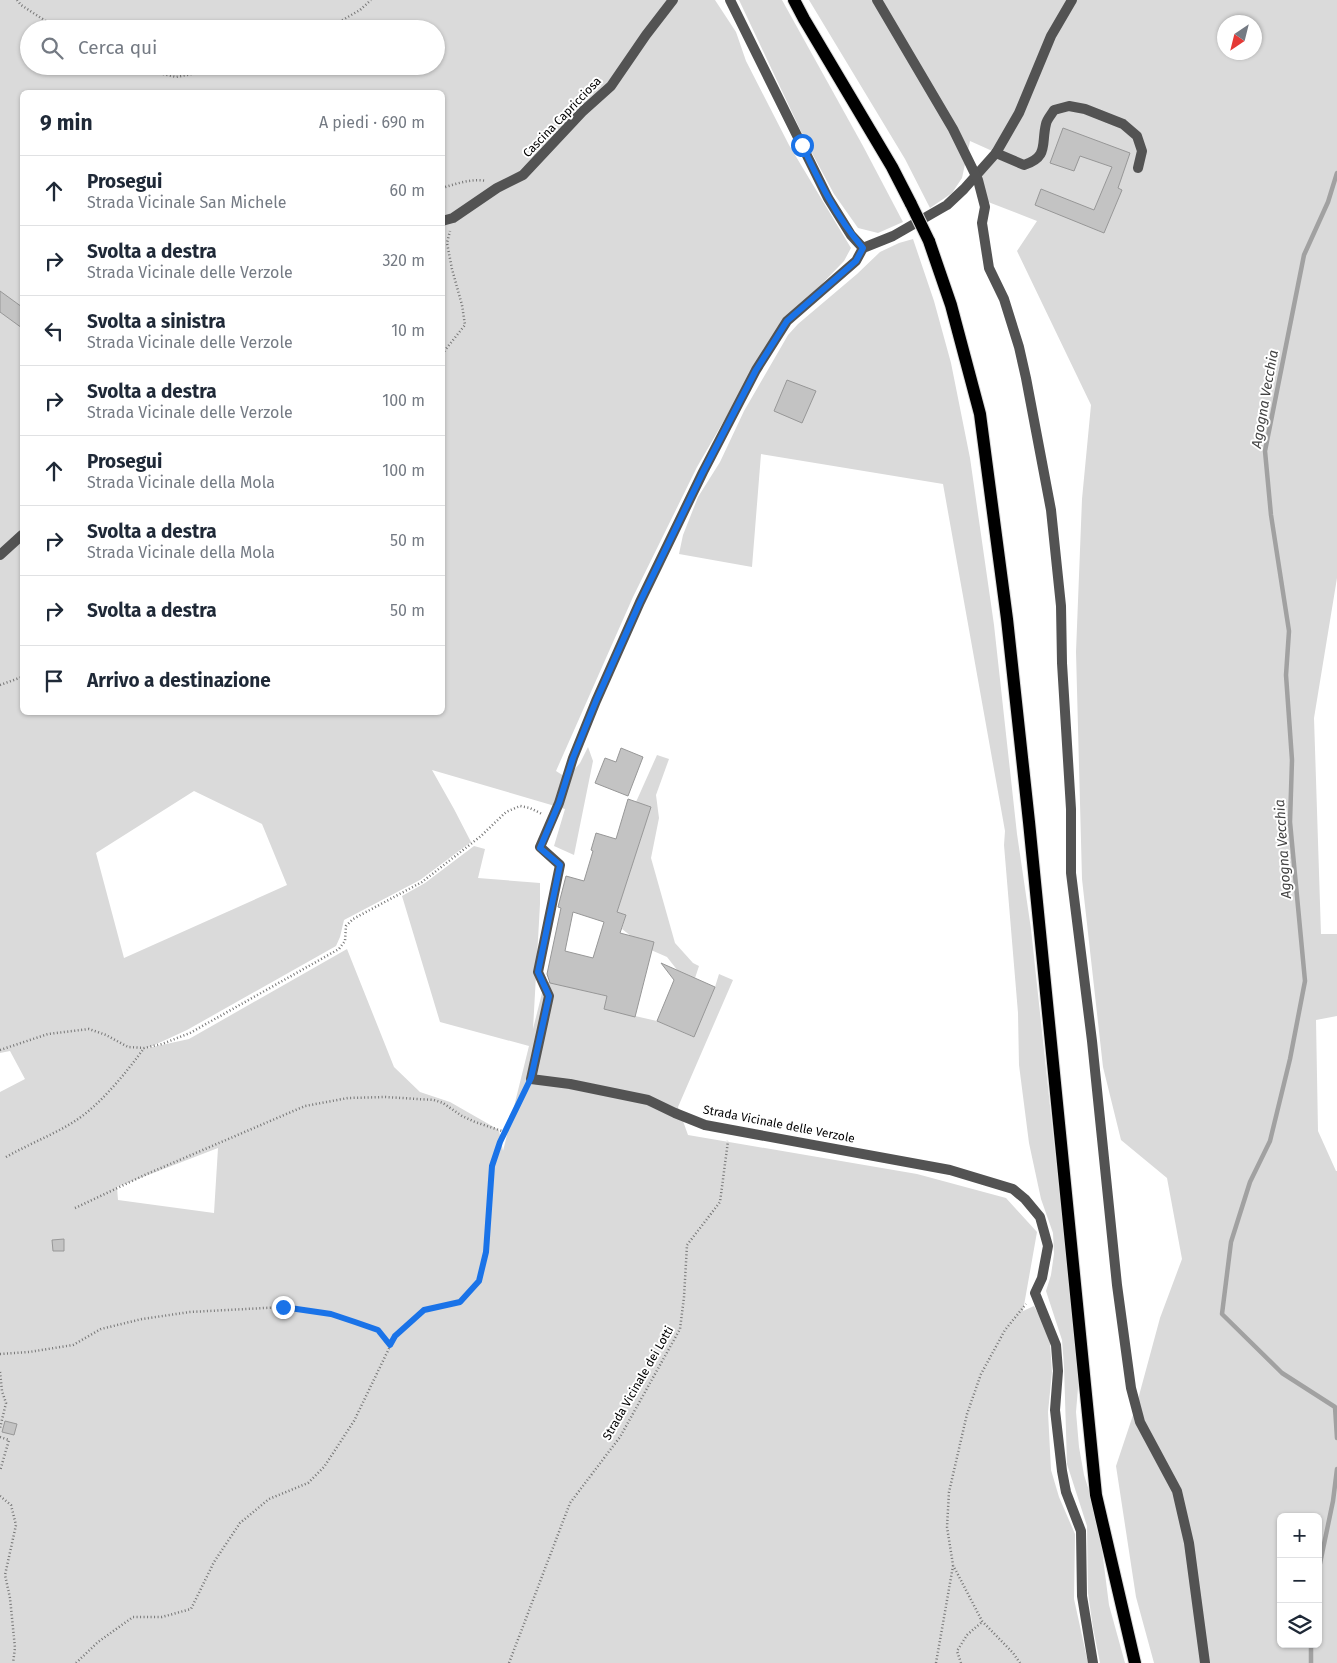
<!DOCTYPE html>
<html lang="it">
<meta charset="utf-8">
<style>
:root{--surface:#fff;--page:#f6f6f7;--text:#1f2937;--muted:#747a83;--line:#e0e1e3}
body{margin:0;font-family:"Fira Sans",sans-serif;background:var(--page);color:var(--text)}
.controls{position:absolute;right:15px;bottom:15px;display:grid;overflow:hidden;border-radius:8px;box-shadow:0 1px 4px #0004}
.controls button{width:45px;height:45px;display:grid;place-items:center;padding:0;border:0;border-bottom:1px solid var(--line);background:var(--surface);color:var(--text);font:25px sans-serif}
.compass{position:absolute;left:1217px;top:15px;width:45px;height:45px;border-radius:50%;background:var(--surface);box-shadow:0 1px 4px #0004;rotate:215deg}
.stop{position:absolute;width:15px;height:15px;margin:-11px;border:4px solid #1a73e8;border-radius:50%;background:#fff}
.stop.end{background:#1a73e8;border-color:#fff;box-shadow:0 1px 5px #0008}
.list{margin:0;padding:0;list-style:none}
h2{display:flex;justify-content:space-between;align-items:center;height:65px;margin:0;padding:0 20px;font-size:21px}
h2 small{font-size:16px;font-weight:400;color:var(--muted)}
.list li{display:grid;grid-template-columns:32px 1fr auto;gap:15px;align-items:center;box-sizing:border-box;height:70px;padding:0 20px;border-top:1px solid var(--line)}
.list b{display:block;font-size:19px;white-space:nowrap}
.list p{margin:0;font-size:16px;white-space:nowrap;color:var(--muted)}
.list em{font-size:16px;font-style:normal;color:var(--muted)}
.icon{flex:none;width:28px;height:28px;fill:none;stroke:currentColor;stroke-width:2;stroke-linecap:round;stroke-linejoin:round}
.map{position:relative;flex:none;width:1337px;height:1663px;overflow:hidden}
.search{position:absolute;background:var(--surface);box-shadow:0 1px 4px #0004;left:20px;top:20px;width:425px;height:55px;display:flex;align-items:center;gap:12px;box-sizing:border-box;padding:0 18px;border-radius:28px;color:var(--muted);font-size:19px}
.panel{position:absolute;background:var(--surface);box-shadow:0 1px 4px #0004;left:20px;top:90px;width:425px;height:625px;border-radius:8px}
.map>svg:first-child{display:block}
.green{fill:#dadada;fill-rule:evenodd}
.lines{fill:none;stroke-linecap:round;stroke-linejoin:round}
.stream{stroke:#a1a1a1;stroke-width:4.5}
.building{fill:#c3c3c3;stroke:#979797;fill-rule:evenodd}
.primary-casing{stroke:#dbdbdb;stroke-width:14}
.path{stroke:#757575;stroke-width:2.5;stroke-dasharray:1 2.5;stroke-linecap:butt}
.street{stroke:#535353;stroke-width:10}
.primary{stroke:#000;stroke-width:12}
.primary-bridge-casing{stroke:#dbdbdb;stroke-width:14;stroke-linecap:butt}
.primary-bridge{stroke:#000;stroke-width:12}
.route{stroke:#1a73e8;stroke-width:6}
.labels{text-anchor:middle;dominant-baseline:central;stroke-width:4;stroke-linejoin:round;paint-order:stroke}
.street-label{font-size:12px;fill:#000;stroke:#fff}
.water-label{font-size:14px;font-style:italic;fill:#424242;stroke:#fff}
</style>
<div class="map">
<svg width="1337" height="1663" viewBox="0 0 1337 1663">
<rect width="100%" height="100%" fill="#fff"/>
<g class="green">
<path d="M0 0H715L736 32 746 61 789 145 851 248 844 261 817 289 783 319 697 467 633 597 556 771 567 778 580 763 588 747 593 761 574 855 554 846 565 809 432 770 454 809 471 842 420 880 344 920 340 937 336 946 187 1030 148 1048 189 1039 347 949 394 1067 420 1092 450 1102 499 1130 503 1151 529 1046 440 1022 402 896 425 883 474 846 485 849 478 878 540 883V904L533 1029 545 981 607 996 604 1009 657 1021 693 1037 715 987 719 974 733 980 678 1107 688 1135 917 1174 1006 1198 1037 1232 1023 1311 1034 1306 1043 1322 1050 1343 1052 1372 1048 1412 1051 1470 1059 1497 1075 1534 1074 1599 1088 1663H0V1092L25 1079 10 1051 0 1053ZM29 29H436V66H29ZM22 92H442V712H22ZM194 791 262 824 287 885 124 958 96 853ZM218 1148 214 1213 118 1200 117 1187Z"/>
<polygon points="739,0 782,0 863,146 903,222 878,233 858,228 834,194 806,142"/>
<path d="M809 0H1337V578L1314 718 1321 934H1337V1016L1316 1020 1318 1131 1336 1171H1337V1663H1154L1136 1597 1116 1466 1137 1403 1160 1318 1182 1259 1167 1178 1121 1140 1103 1067 1082 879 1076 652 1082 499 1091 405 1017 251 1037 221 983 200 978 180 999 154 970 141 962 178 952 193 930 208 905 159ZM1224 22H1254V52H1224ZM1281 1517H1318V1644H1281Z"/>
<polygon points="913,239 934,301 951,363 970,458 994,625 1017,834 1031,929 1079,1376 1076,1412 1079,1447 1084,1475 1092,1500 1102,1550 1109,1605 1125,1663 1100,1663 1093,1628 1088,1593 1087,1526 1067,1464 1064,1366 1062,1340 1046,1291 1051,1275 1054,1254 1053,1233 1041,1199 1029,1143 1019,1065 1018,1013 1004,845 1005,831 943,484 761,454 752,567 679,554 683,535 698,497 720,462 744,411 788,335 798,324 857,274 880,252 899,243"/>
<polygon points="657,755 669,759 656,795 659,818 651,858 675,943 693,963 699,966 695,978 678,971 667,957 651,950 653,942 631,936 622,929 626,915 617,912 651,807 636,802"/>
</g>
<g class="lines">
<g class="stream">
<polyline points="1337,173 1328,202 1304,255 1265,451 1271,515 1289,631 1286,675 1292,760 1290,822 1305,981 1290,1059 1270,1141 1250,1182 1231,1242 1222,1314 1282,1373 1335,1407 1337,1438"/>
<polyline points="1318,1573 1333,1501 1337,1469"/>
<polyline points="1311,1644 1311,1663"/>
</g>
</g>
<g class="building">
<polygon points="1063,128 1130,153 1118,188 1122,190 1104,233 1035,205 1041,189 1094,210 1112,167 1080,156 1074,171 1050,163"/>
<polygon points="0,291 22,307 22,328 0,312"/>
<polygon points="787,380 816,391 802,423 774,411"/>
<polygon points="621,748 643,757 628,796 595,783 605,758 616,762"/>
<path d="M628 799 651 807 617 912 626 915 620 933 654 942 635 1017 604 1009 607 996 550 983 547 974 561 908 558 907 566 876 584 881 593 851 591 850 596 833 616 839ZM573 912 604 922 593 958 565 951Z"/>
<polygon points="661,963 715,987 694,1037 657,1021 674,980"/>
<polygon points="64,1239 64,1251 53,1251 52,1240"/>
<polygon points="5,1421 17,1424 14,1435 2,1432"/>
</g>
<g class="lines">
<defs>
<g id="primary">
<polyline points="794,0 804,19 892,167 911,204"/>
<polyline points="929,241 951,305 980,414 1007,619 1029,822 1096,1495 1135,1663"/>
</g>
</defs>
<use href="#primary" class="primary-casing"/>
<g class="path">
<polyline points="17,0 21,5 58,29"/>
<polyline points="327,29 360,10 371,0"/>
<polyline points="129,66 176,77 213,70 224,66"/>
<path d="M442 188C456 184 472 178 486 181"/>
<polyline points="442,354 465,325 462,305 452,269 447,243 450,231"/>
<polyline points="0,685 22,677"/>
<polyline points="0,1050 48,1034 89,1029 106,1035 128,1047 144,1048 162,1044 190,1033 339,949 345,941 346,926 353,919 422,882 481,836 506,812 520,806 530,808 542,814"/>
<path d="M6 1157C29 1144 53 1135 75 1121 99 1106 127 1072 144 1048"/>
<polyline points="75,1208 147,1174 305,1106 348,1098 386,1097 434,1100 443,1103 462,1116 475,1122 505,1132"/>
<polyline points="0,1354 29,1352 73,1345 101,1329 142,1319 190,1312 283,1307 331,1314 355,1322 378,1330 390,1345"/>
<polyline points="0,1372 2,1391 6,1403 0,1428"/>
<polyline points="0,1437 9,1440 0,1471"/>
<polyline points="0,1496 11,1505 16,1525 5,1575 10,1598 15,1648 13,1663"/>
<polyline points="76,1663 98,1642 133,1617 162,1617 191,1609 214,1562 240,1523 269,1499 308,1483 324,1467 354,1421 395,1336 424,1310 460,1302 479,1281 486,1252 492,1166 500,1142 526,1089"/>
<polyline points="509,1663 570,1503 620,1437 680,1329 684,1297 687,1245 720,1202 728,1141"/>
<polyline points="936,1663 953,1566"/>
<polyline points="961,1663 957,1651 967,1635 982,1622"/>
<polyline points="1020,1663 1013,1653 982,1621 953,1565 947,1527 949,1492 967,1414 981,1374 1005,1330 1026,1304"/>
</g>
<g class="street">
<polyline points="730,0 828,198 851,235 863,248 893,236 947,205 964,189 996,153 1019,113 1051,36 1072,0"/>
<polyline points="877,0 953,129 978,180 985,207 982,223 989,268 1004,299 1019,347 1026,378 1051,510 1061,606 1062,663 1071,809 1071,873 1092,1041 1117,1285 1131,1388 1140,1422 1177,1491 1189,1543 1205,1663"/>
<path d="M996 153 1024 165C1049 157 1041 144 1046 124 1047 119 1052 114 1054 110L1069 106 1085 109 1123 124 1137 136 1142 151 1138 168"/>
<polyline points="442,221 453,218 497,188 523,175 582,112 611,86 646,35 673,0"/>
<polyline points="863,248 856,261 787,321 756,370 703,472 640,602 596,701 573,758 559,803 540,847 560,865 538,972 549,996 531,1079 570,1084 648,1100 675,1113 705,1125 950,1170 1013,1189 1025,1199 1040,1217 1048,1246 1042,1278 1035,1293 1056,1345 1058,1371 1055,1410 1062,1471 1066,1492 1081,1531 1082,1596 1093,1663"/>
<polyline points="0,555 22,535"/>
</g>
<use href="#primary" class="primary"/>
<defs>
<polyline id="primary-bridge" points="911,204 929,241"/>
</defs>
<use href="#primary-bridge" class="primary-bridge-casing"/>
<use href="#primary-bridge" class="primary-bridge"/>
</g>
<g class="lines">
<path class="route" d="M283 1307 331 1314 355 1322 378 1330 390 1345 395 1336 424 1310 460 1302 479 1281 486 1252 492 1166 500 1142 531 1078 549 996 538 972 560 865 540 848 559 803 573 758 596 701 640 602 703 472 756 370 787 321 856 261 863 248C836 217 819 181 802 145"/>
</g>
<g class="labels">
<g class="street-label">
<text transform="translate(562 117) rotate(-46)">Cascina Capricciosa</text>
<text transform="translate(779 1124) rotate(11)">Strada Vicinale delle Verzole</text>
<text transform="translate(638 1383) rotate(-60)">Strada Vicinale dei Lotti</text>
</g>
<g class="water-label">
<text transform="translate(1265 399) rotate(-80)">Agogna Vecchia</text>
<text transform="translate(1283 849) rotate(-94)">Agogna Vecchia</text>
</g>
</g>
</svg>
<div class="controls">
<button>+</button>
<button>−</button>
<button><svg class="icon" aria-label="layers" viewBox="0 0 24 24"><path d="M12 4l9 5-9 5-9-5zM3 14l9 5 9-5"/></svg></button>
</div>
<svg class="compass" viewBox="-18 -18 36 36"><path d="M0-13l5 13h-10z" fill="#e53935"/><path d="M0 13l5-13h-10z" fill="#747a83"/></svg>
<div class="stop" style="left:802px;top:145px"></div>
<div class="stop end" style="left:283px;top:1307px"></div>
<div class="search"><svg class="icon" aria-label="search" viewBox="0 0 24 24"><circle cx="10" cy="10" r="6"/><path d="M15 15l6 6"/></svg>Cerca qui</div>
<section class="panel">
<h2>9 min<small>A piedi · 690 m</small></h2>
<ul class="list">
<li><svg class="icon" aria-label="ahead" viewBox="0 0 24 24"><path d="M12 20V5M6 11l6-6 6 6"/></svg><div><b>Prosegui</b><p>Strada Vicinale San Michele</p></div><em>60 m</em></li>
<li><svg class="icon" aria-label="right" viewBox="0 0 24 24"><path d="M7 20v-9h11M14 6l5 5-5 5"/></svg><div><b>Svolta a destra</b><p>Strada Vicinale delle Verzole</p></div><em>320 m</em></li>
<li><svg class="icon" aria-label="left" viewBox="0 0 24 24"><path d="M17 20v-9H6M10 6l-5 5 5 5"/></svg><div><b>Svolta a sinistra</b><p>Strada Vicinale delle Verzole</p></div><em>10 m</em></li>
<li><svg class="icon" aria-label="right" viewBox="0 0 24 24"><path d="M7 20v-9h11M14 6l5 5-5 5"/></svg><div><b>Svolta a destra</b><p>Strada Vicinale delle Verzole</p></div><em>100 m</em></li>
<li><svg class="icon" aria-label="ahead" viewBox="0 0 24 24"><path d="M12 20V5M6 11l6-6 6 6"/></svg><div><b>Prosegui</b><p>Strada Vicinale della Mola</p></div><em>100 m</em></li>
<li><svg class="icon" aria-label="right" viewBox="0 0 24 24"><path d="M7 20v-9h11M14 6l5 5-5 5"/></svg><div><b>Svolta a destra</b><p>Strada Vicinale della Mola</p></div><em>50 m</em></li>
<li><svg class="icon" aria-label="right" viewBox="0 0 24 24"><path d="M7 20v-9h11M14 6l5 5-5 5"/></svg><div><b>Svolta a destra</b></div><em>50 m</em></li>
<li><svg class="icon" aria-label="arrive" viewBox="0 0 24 24"><path d="M6 21V4h12l-3 4 3 4H6"/></svg><div><b>Arrivo a destinazione</b></div></li>
</ul>
</section>
</div>
